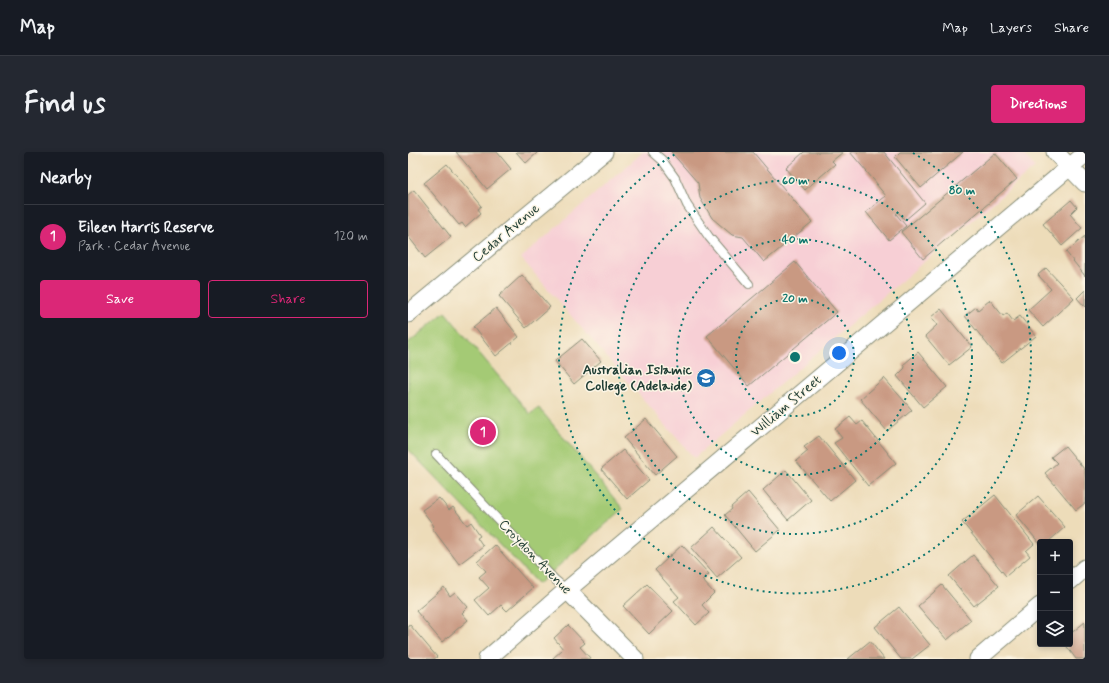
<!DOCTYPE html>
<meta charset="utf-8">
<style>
:root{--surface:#171b24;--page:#242831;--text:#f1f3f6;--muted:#9ea1a6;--line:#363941;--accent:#db2777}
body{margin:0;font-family:Mynerve,sans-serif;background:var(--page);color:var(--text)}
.controls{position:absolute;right:12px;bottom:12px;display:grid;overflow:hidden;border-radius:4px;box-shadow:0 2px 6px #0003}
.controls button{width:36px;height:36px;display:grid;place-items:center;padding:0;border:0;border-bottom:1px solid var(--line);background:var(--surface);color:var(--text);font:20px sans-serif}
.you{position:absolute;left:431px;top:201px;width:14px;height:14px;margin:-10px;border:3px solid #fff;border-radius:50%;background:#1a73e8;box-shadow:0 0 0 6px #1a73e833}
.badge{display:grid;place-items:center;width:26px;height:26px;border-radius:50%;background:var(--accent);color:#fff;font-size:13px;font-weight:700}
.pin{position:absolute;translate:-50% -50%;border:2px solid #fff;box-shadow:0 1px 4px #0006}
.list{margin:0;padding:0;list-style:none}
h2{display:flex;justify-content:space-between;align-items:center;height:52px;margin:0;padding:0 16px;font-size:17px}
h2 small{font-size:13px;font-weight:400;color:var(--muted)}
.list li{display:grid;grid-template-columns:26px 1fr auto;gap:12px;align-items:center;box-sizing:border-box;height:64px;padding:0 16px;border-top:1px solid var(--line)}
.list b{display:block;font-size:15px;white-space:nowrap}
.list p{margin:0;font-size:13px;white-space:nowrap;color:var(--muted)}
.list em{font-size:13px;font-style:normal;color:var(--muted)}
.actions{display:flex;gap:8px;padding:12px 16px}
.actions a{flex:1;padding:9px 0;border:1px solid var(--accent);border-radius:4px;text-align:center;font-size:14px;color:var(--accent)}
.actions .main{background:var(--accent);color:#fff}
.icon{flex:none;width:22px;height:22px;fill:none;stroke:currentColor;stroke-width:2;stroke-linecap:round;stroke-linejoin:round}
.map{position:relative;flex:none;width:677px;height:507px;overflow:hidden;border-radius:4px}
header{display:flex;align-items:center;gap:24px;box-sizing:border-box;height:56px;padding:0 20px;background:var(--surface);border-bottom:1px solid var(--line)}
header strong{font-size:19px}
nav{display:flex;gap:22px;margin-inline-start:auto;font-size:14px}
.intro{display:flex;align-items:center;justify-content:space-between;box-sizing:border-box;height:96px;padding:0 24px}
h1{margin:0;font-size:28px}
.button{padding:10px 18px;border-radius:4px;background:var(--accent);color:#fff;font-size:14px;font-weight:700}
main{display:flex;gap:24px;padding:0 24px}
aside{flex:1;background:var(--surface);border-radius:4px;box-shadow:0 2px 6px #0003}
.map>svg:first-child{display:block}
.built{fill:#f7cfd5}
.green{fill:#a4ca74;stroke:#628454}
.building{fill:#c99982}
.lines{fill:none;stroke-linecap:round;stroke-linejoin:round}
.service-casing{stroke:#868c76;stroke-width:10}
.minor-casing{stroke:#868c76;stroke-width:19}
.service{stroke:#fff;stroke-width:8}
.minor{stroke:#fff;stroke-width:17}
.ring{fill:none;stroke:#0f766e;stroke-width:2;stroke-dasharray:2 4}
.labels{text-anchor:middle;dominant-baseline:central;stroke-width:3;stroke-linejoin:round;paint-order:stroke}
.street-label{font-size:14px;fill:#1f3d34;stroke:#fcf5e5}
.poi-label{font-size:14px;font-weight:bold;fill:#1f3d34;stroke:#fcf5e5;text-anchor:end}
.centre{fill:#0f766e;stroke:#fcf5e5;stroke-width:2}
.ring-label{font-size:12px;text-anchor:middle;font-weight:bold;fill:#0f766e;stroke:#fcf5e5;stroke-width:3;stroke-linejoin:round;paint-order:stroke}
</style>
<header>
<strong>Map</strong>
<nav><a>Map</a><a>Layers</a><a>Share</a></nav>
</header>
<div class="intro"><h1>Find us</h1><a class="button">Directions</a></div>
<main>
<aside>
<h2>Nearby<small></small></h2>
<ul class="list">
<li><span class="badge">1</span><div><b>Eileen Harris Reserve</b><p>Park · Cedar Avenue</p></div><em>120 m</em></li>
</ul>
<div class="actions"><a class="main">Save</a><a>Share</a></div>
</aside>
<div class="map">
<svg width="677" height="507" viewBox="0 0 677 507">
<rect width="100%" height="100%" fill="#fcf5e5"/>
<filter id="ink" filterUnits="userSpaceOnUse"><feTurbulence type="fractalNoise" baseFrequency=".025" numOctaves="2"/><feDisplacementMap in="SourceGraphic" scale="8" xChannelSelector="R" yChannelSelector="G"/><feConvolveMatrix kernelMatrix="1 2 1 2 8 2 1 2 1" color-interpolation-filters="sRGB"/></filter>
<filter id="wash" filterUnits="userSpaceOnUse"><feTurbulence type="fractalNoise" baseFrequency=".012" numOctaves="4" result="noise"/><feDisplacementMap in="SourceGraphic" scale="16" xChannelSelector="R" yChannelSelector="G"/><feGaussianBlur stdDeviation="0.9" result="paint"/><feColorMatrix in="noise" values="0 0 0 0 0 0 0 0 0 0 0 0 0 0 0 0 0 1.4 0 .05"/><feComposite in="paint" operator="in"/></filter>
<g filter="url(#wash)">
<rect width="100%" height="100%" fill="#eddcb9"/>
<polygon class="built" points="235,0 613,0 627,15 286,306 113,106"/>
<polygon class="green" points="37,160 122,262 131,256 215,357 130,432 0,297 0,191"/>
<g id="blocks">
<g class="building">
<polygon points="48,0 89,0 103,17 79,37"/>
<polygon points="108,0 130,0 118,11"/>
<polygon points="263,0 345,0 404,70 356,110 335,85 324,83 304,66 292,46 290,31"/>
<polygon points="396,0 435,0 424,9 427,12 397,38 378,16"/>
<polygon points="442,0 476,0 517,51 497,68 490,60 488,62 498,74 481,88 458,60 478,44 468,32 470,33"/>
<polygon points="492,0 555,0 513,36 487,5"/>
<polygon points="587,1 609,27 515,107 493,80"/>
<polygon points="39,12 74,54 70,57 73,61 57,75 54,71 51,73 16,31"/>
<polygon points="6,38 43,85 17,106 0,84 0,43"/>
<polygon points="663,48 669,55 662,62 674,76 654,94 635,72"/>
<polygon points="677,84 677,124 658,100"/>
<polygon points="387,110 429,160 341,234 299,184"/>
<polygon points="638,116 666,146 635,175 620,158 643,137 630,123"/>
<polygon points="114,123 142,155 118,176 91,144"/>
<polygon points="677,138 677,155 669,146"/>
<polygon points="582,148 595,164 599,161 605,169 612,164 628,184 594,211 557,164 568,155 570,158"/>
<polygon points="88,156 111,185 88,204 65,175"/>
<polygon points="533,157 564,195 541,213 517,184 529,173 523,165"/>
<polygon points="174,187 193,209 166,232 147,209"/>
<polygon points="510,200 539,235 515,255 489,224 497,216 495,213"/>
<polygon points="476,226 504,258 479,279 452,247"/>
<polygon points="442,265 449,273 454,269 488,311 460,334 426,291 434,286 427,277"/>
<polygon points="238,267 269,304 247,323 216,286"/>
<polygon points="411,284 447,328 422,349 388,309 400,299 396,295"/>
<polygon points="657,294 677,318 677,351 668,358 637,321 649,311 643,305"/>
<polygon points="215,298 241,328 219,347 193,317"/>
<polygon points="378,318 403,348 380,368 355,338"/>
<polygon points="340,340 372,378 347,399 317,363 324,357 323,355"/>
<polygon points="587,343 626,392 618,399 622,404 598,424 554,370"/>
<polygon points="630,344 657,375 640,390 632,390 632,392 608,363"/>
<polygon points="31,346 41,358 45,355 59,373 63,370 72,383 69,385 75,394 51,412 24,376 26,374 14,358"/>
<polygon points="306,375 333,405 309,426 283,396"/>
<polygon points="87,393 125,436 99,459 93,453 81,464 67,448 81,436 71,425 78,419 69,409"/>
<polygon points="274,393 301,422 294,428 306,441 294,453 301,461 288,473 266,449 271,445 247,418"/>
<polygon points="565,403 591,434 566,454 541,424"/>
<polygon points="239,432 265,459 241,482 215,454"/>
<polygon points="534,433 563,468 539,488 510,454"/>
<polygon points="36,435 42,444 47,440 60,455 54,461 60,468 34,490 8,459"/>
<polygon points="491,455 522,493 504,507 493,507 467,475"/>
<polygon points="677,470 677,507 668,507 657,492 662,492 662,482"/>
<polygon points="2,473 29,505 26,507 0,507 0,474"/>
<polygon points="160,473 177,491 172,495 183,507 144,507 155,497 146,486"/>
<polygon points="462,489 476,507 440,507"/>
</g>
</g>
</g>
<g filter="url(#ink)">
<use href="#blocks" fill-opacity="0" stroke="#868c76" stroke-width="1"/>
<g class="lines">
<defs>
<g id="service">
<polyline points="245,0 254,8 267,26 279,53 301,85 341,132"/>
<polyline points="28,302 146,427 159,438"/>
</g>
<g id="minor">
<polyline points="647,0 677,31"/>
<polyline points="0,162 196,0"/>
<polyline points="662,429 677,416"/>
<polyline points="159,438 227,507"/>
<polyline points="79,507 159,438 677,2"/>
<polyline points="570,507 632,454"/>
</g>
</defs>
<use href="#service" class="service-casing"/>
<use href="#minor" class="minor-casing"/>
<use href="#service" class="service"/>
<use href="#minor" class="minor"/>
</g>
</g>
<g class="ring">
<circle cx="387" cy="205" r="59"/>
<circle cx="387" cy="205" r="118"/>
<circle cx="387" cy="205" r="177"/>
<path d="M505 1A236 236 0 1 1 269 1"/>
</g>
<defs>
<symbol id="school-disc" viewBox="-11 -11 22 22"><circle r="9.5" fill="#1f6fb2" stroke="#fcf5e5"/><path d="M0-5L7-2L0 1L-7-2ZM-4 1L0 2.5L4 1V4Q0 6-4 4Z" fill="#fff"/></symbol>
</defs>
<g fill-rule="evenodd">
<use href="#school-disc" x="287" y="215" width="22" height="22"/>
</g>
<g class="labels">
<g class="street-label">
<text transform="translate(98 81) rotate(-40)">Cedar Avenue</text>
<text transform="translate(378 254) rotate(-40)">William Street</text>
<text transform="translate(127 405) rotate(46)">Croydon Avenue</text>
</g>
<g class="poi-label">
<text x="284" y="218">Australian Islamic<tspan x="284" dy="16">College (Adelaide)</tspan></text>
</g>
</g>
<circle cx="387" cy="205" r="6" class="centre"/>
<g class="ring-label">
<text x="387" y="32">60 m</text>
<text x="554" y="42">80 m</text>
<text x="387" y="91">40 m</text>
<text x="387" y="150">20 m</text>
</g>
</svg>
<div class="controls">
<button>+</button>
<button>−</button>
<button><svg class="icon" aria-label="layers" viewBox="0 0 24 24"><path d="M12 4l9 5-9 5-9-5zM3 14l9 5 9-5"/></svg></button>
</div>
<div class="you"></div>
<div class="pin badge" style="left:75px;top:280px">1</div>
</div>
</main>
